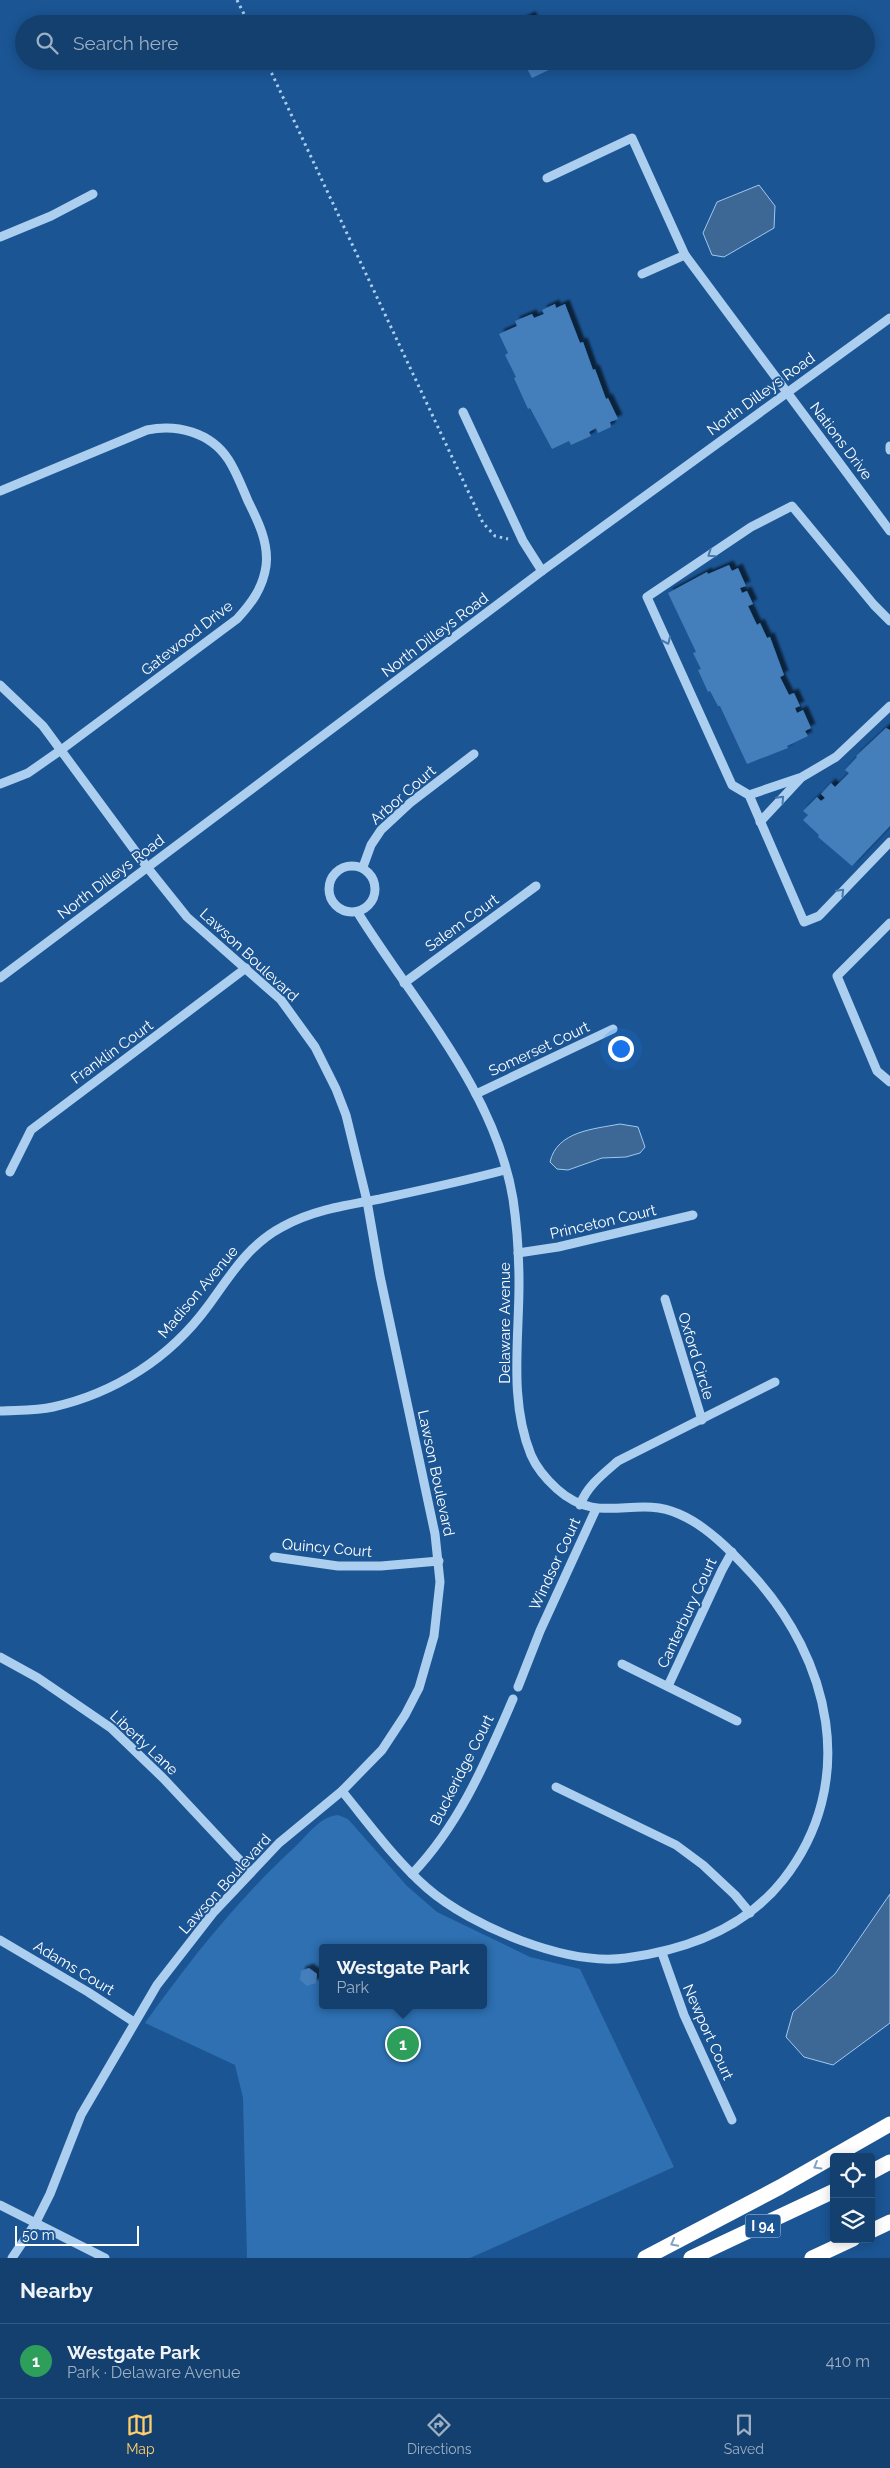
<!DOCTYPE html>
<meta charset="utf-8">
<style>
:root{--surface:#14406f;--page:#1d4774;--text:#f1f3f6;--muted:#9dafc3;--line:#335982;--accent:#ffcd6b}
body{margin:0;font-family:Raleway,sans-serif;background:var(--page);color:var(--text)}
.controls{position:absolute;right:15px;bottom:15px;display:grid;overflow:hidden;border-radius:5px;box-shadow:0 2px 12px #0003}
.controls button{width:45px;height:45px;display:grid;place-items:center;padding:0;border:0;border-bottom:1px solid var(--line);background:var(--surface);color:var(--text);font:25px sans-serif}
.scale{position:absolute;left:15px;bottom:12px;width:124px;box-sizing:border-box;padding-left:5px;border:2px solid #fff;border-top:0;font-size:14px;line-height:18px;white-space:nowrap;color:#fff;-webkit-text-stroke:4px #1b5594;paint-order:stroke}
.you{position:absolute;left:620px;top:1048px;width:18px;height:18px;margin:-12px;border:4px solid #fff;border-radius:50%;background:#1a73e8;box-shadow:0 0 0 8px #1a73e833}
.badge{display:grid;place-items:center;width:32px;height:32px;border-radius:50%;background:var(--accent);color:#fff;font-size:16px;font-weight:700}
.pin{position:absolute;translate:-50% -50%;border:2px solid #fff;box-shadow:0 1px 5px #0006}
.popup{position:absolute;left:319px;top:1944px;width:168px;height:65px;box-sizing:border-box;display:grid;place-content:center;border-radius:5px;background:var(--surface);filter:drop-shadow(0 1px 4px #0005);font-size:16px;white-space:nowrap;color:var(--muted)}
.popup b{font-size:19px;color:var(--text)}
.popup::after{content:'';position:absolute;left:50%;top:100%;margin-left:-10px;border:10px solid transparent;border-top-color:var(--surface)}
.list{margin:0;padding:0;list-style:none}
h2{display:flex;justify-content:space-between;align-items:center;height:65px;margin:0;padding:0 20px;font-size:21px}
h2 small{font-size:16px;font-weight:400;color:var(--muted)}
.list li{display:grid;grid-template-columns:32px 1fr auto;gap:15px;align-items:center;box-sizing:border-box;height:75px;padding:0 20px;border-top:1px solid var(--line)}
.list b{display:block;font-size:19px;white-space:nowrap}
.list p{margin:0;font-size:16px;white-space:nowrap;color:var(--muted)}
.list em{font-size:16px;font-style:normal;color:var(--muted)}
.icon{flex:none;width:28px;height:28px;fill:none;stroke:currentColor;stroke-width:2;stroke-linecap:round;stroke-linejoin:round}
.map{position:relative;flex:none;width:890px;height:2258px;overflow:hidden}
.search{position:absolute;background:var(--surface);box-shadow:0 2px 12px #0003;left:15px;right:15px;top:15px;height:55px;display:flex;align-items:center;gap:12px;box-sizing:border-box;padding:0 18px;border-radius:28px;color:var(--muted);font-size:19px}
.sheet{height:140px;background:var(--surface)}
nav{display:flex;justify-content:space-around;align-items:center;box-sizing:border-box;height:70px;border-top:1px solid var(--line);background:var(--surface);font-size:14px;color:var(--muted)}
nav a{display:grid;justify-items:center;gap:2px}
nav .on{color:var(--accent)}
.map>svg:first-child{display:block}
.green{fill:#2e70b2;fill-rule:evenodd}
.water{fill:#3d6794;stroke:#9fc9f1}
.building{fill:#447fbb;filter:url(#shadow)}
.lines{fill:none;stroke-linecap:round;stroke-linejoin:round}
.path{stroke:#acceef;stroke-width:3;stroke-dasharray:2.5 4;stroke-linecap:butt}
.minor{stroke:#acceef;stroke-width:9}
.highway{stroke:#fff;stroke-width:15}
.oneway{stroke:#4679af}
.oneway2{stroke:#82a2c4}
.labels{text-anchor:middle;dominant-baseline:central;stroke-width:4;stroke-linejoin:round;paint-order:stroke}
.shield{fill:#1b5594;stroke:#bbccdf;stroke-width:1}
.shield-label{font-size:14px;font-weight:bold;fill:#fff}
.street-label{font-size:15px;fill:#fff;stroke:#1b5594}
</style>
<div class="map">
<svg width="890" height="2258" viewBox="0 0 890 2258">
<defs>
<filter id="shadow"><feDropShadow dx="4.5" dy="-4.5" stdDeviation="1" flood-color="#0009"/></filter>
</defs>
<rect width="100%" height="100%" fill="#1b5594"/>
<path class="green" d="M338 1815 348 1819 407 1886 437 1912 530 1957 580 1969 674 2167 470 2258H247L243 2098 235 2065 145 2023C191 1959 238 1899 296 1846 308 1834 321 1816 338 1815ZM323 1948H483V2005H323Z"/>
<g class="water">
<polygon points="759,185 775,206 774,228 724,257 712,255 703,233 717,202"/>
<path d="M620 1124 638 1127 645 1147 640 1153 626 1157 602 1158 568 1170 557 1169 550 1162C557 1131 594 1129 620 1124Z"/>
<polygon points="890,1894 890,2023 833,2065 804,2057 786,2037 793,2012 835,1974"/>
</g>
<g class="building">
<polygon points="531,16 535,24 514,24"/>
<polygon points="523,61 554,61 557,66 532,78"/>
<polygon points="555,304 556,308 565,304 580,343 583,342 593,370 595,369 606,399 608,398 618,419 610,422 611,427 598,433 596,428 589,432 591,436 571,445 569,441 552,449 530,408 528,409 514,378 516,377 505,355 508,353 499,334 517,326 515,321 532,314 534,318 544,314 542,310"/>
<polygon points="729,565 732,571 738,568 746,586 740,588 742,593 747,591 753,604 748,606 757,625 760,623 767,638 770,637 784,675 780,677 789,695 794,693 800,706 795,708 797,713 803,710 811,728 805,731 808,736 787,746 788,748 747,764 720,706 718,706 710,691 708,692 698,670 701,669 693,653 696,652 668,593 707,572 708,574"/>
<polygon points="886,728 890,730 890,826 852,866 818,837 819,835 803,820 808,815 803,811 817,797 821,801 825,798 821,794 831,783 835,787 849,773 845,770 857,757 856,756"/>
<polygon points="309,1968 317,1974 316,1983 307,1986 300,1980 301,1971"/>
</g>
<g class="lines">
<g class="path">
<polyline points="237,0 249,24"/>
<polyline points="266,61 483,523 495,536 508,539"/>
</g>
<g class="minor">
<polyline points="547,178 632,138 685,255 890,531"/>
<polyline points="0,237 51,216 93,194"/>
<polyline points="642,274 685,255"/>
<polyline points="463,412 523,541 542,571"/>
<polyline points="890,446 890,450"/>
<path d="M0 491 147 430C177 424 210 432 228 459 236 471 242 487 248 501 258 521 269 543 266 566 263 588 251 604 237 619L61 750 28 773 0 784"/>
<polyline points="890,621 874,605 792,506 751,527 647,597 732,785 749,795 804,922 819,916 890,842"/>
<polyline points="0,685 43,726 147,867 187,917 281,1000 315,1047 336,1089 346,1115 367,1201 380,1276 435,1534 440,1582 434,1636 419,1688 405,1715 382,1750 342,1791 279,1843 213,1913 157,1985 81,2115 50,2194 35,2224 12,2258"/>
<polyline points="749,795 802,777 836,757 890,706"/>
<polyline points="760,822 800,779"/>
<circle cx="352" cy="889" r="23"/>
<polyline points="363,867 371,845 381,830 410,803 474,754"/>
<polyline points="890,923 837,976 877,1071 890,1082"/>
<polyline points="0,978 542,571 890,318"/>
<polyline points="404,983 536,886"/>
<polyline points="476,1094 613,1029"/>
<polyline points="10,1172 31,1130 246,968"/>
<polyline points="518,1253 558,1247 693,1215"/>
<polyline points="665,1299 702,1420"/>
<path d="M0 1411C17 1410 36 1411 53 1407 115 1393 170 1358 208 1306 230 1276 248 1245 282 1227 312 1210 347 1205 380 1199 422 1190 464 1181 505 1170"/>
<path d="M580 1505C587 1486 603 1474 618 1461L775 1382"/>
<polyline points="274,1557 338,1566 381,1566 439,1561"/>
<polyline points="0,1657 38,1678 111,1728 163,1778 251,1872"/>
<polyline points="622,1664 737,1721"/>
<polyline points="668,1686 722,1570 732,1552"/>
<polyline points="518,1687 540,1631 596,1509"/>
<polyline points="556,1787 676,1845 703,1865 735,1895 750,1913"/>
<path d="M342 1791C369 1824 395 1860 427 1888 472 1927 567 1966 626 1958 686 1950 745 1928 783 1880 860 1782 830 1659 752 1574 732 1552 707 1526 679 1514 635 1494 599 1527 557 1489 546 1479 537 1469 531 1455 509 1401 519 1341 519 1284 519 1256 517 1226 513 1199 495 1090 414 1003 358 913"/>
<path d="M412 1874C460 1824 486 1761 513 1699"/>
<polyline points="0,1940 88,1992 134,2022"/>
<polyline points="662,1953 684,2015 732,2120"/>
<polyline points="0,2205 105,2258"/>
</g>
<g class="highway">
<polyline points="871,2172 890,2162"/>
<polyline points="871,2231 890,2222"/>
<polyline points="645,2258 780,2187 890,2124"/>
<polyline points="691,2258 834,2191"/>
<polyline points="812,2258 853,2239"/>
</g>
</g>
<defs><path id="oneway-chevron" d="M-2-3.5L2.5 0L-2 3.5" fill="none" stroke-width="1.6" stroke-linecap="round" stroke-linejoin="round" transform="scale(1.25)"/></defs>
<g class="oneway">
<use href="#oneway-chevron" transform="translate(711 554) rotate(146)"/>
<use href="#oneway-chevron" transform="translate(667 641) rotate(66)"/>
<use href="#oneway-chevron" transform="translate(781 799) rotate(-47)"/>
<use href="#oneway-chevron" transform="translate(841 892) rotate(-46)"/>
</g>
<g class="oneway2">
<use href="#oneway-chevron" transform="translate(817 2166) rotate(150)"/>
<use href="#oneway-chevron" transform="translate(674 2243) rotate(152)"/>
</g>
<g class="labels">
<rect class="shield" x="745.5" y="2214.5" width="35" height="23" rx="4"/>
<g class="shield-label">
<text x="763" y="2226">I 94</text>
</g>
<g class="street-label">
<text transform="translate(761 394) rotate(-36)">North Dilleys Road</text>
<text transform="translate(841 441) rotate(53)">Nations Drive</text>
<text transform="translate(435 635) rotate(-37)">North Dilleys Road</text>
<text transform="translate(187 638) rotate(-38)">Gatewood Drive</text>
<text transform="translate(403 795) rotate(-41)">Arbor Court</text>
<text transform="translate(111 877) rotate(-37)">North Dilleys Road</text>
<text transform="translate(462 923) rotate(-36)">Salem Court</text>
<text transform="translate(249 955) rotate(43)">Lawson Boulevard</text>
<text transform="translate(539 1049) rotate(-25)">Somerset Court</text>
<text transform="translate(112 1052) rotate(-36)">Franklin Court</text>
<text transform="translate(603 1222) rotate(-13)">Princeton Court</text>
<text transform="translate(198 1292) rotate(-50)">Madison Avenue</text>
<text transform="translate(505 1323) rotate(-90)">Delaware Avenue</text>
<text transform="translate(696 1356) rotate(73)">Oxford Circle</text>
<text transform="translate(436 1473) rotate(78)">Lawson Boulevard</text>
<text transform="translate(327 1548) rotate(5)">Quincy Court</text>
<text transform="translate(555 1564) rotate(-65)">Windsor Court</text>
<text transform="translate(687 1613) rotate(-65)">Canterbury Court</text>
<text transform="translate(144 1743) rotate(43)">Liberty Lane</text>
<text transform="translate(462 1770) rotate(-63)">Buckeridge Court</text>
<text transform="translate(225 1884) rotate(-48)">Lawson Boulevard</text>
<text transform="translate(74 1968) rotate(31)">Adams Court</text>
<text transform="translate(708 2032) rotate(66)">Newport Court</text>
</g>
</g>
</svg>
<div class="controls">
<button><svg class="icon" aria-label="locate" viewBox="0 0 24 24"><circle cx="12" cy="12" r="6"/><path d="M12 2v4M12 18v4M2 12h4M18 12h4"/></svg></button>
<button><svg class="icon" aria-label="layers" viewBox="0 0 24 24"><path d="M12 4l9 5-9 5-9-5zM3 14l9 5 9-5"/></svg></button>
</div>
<div class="scale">50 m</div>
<div class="you"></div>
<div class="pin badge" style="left:403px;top:2044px;background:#2e9e5b">1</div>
<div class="popup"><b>Westgate Park</b>Park</div>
<div class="search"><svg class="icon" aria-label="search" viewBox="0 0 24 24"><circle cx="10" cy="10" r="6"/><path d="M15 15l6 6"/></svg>Search here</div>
</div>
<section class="sheet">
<h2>Nearby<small></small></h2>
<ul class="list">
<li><span class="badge" style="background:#2e9e5b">1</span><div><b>Westgate Park</b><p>Park · Delaware Avenue</p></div><em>410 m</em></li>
</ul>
</section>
<nav>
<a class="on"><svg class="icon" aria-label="map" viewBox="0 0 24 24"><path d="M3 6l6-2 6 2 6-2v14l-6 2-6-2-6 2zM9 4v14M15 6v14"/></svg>Map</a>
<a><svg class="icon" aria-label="directions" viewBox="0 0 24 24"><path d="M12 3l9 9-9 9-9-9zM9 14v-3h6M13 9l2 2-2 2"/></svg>Directions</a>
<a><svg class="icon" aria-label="saved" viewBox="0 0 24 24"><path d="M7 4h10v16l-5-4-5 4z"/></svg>Saved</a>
</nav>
